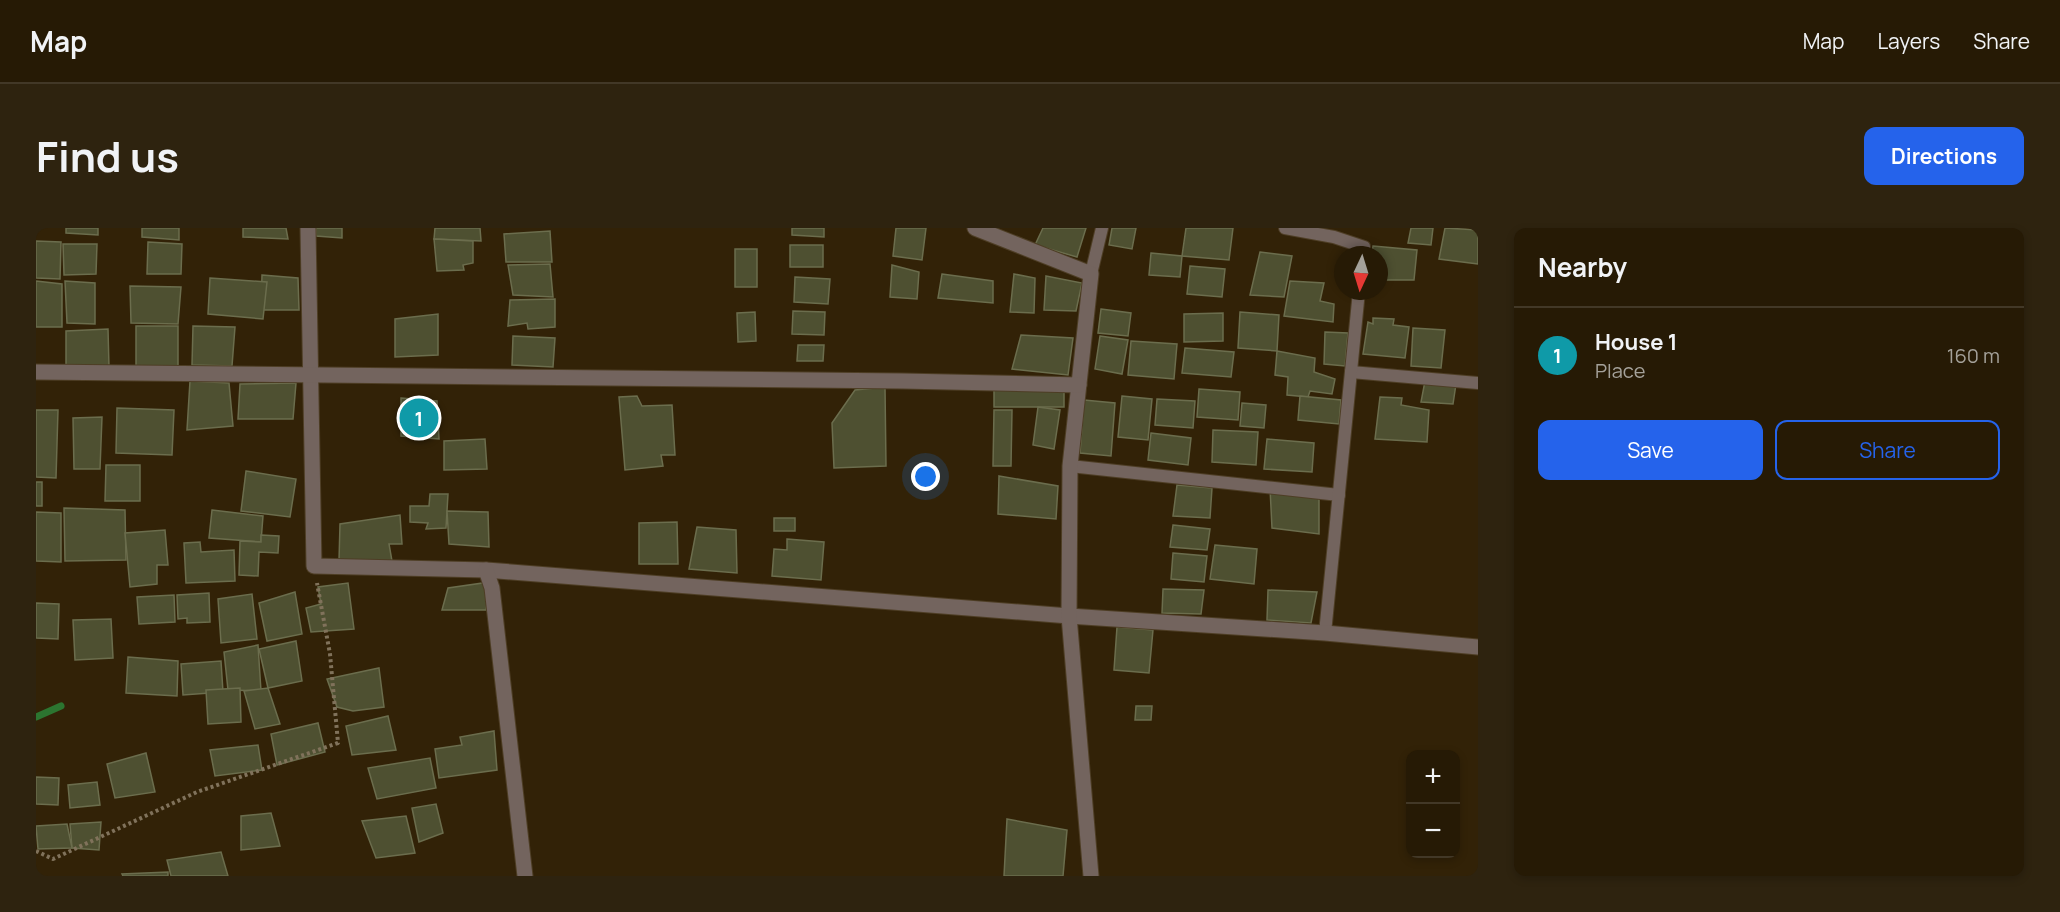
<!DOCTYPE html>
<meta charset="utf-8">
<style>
:root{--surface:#261a05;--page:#2e230f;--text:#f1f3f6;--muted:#a4a19a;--line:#423827;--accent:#2563eb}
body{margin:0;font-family:Manrope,sans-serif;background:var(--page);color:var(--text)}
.controls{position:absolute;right:18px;bottom:18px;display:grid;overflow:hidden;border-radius:12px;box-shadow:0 3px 9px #0003}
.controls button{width:54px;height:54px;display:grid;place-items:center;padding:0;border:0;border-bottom:2px solid var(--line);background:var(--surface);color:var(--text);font:30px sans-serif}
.compass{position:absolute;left:1298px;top:18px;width:54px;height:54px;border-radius:50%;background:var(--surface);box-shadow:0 3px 9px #0003;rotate:184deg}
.you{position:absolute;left:890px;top:249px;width:21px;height:21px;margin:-15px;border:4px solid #fff;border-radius:50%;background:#1a73e8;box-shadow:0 0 0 9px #1a73e833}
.badge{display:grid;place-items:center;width:39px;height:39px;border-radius:50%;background:var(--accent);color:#fff;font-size:20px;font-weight:700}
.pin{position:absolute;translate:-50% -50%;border:3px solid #fff;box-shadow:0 2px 6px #0006}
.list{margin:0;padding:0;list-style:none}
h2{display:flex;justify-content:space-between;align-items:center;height:78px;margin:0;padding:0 24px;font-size:26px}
h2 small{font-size:20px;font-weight:400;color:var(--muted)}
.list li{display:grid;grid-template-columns:39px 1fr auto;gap:18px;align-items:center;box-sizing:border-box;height:96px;padding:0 24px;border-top:2px solid var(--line)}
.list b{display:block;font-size:22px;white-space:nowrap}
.list p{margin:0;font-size:20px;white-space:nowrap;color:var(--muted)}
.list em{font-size:20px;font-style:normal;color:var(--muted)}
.actions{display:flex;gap:12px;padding:18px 24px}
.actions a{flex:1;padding:14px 0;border:2px solid var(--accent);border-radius:12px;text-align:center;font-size:21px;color:var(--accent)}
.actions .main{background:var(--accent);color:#fff}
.map{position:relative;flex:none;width:1442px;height:648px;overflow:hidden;border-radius:12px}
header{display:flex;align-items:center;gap:36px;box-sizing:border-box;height:84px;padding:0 30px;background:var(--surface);border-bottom:2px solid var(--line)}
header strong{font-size:28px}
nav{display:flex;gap:33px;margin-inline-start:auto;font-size:21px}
.intro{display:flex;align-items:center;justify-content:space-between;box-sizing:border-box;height:144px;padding:0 36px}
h1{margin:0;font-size:42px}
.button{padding:15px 27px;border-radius:12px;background:var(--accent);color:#fff;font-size:21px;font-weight:700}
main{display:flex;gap:36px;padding:0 36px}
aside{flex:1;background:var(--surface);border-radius:12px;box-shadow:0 3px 9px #0003}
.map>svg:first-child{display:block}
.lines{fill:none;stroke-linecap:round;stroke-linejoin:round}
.stream{stroke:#2c7530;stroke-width:7}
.building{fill:#4e5031;stroke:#6b6d4d;stroke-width:1.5}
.service-casing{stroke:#4e3e25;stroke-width:14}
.minor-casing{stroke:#4e3e25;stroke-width:17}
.path{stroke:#80725b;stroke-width:4;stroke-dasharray:3 3;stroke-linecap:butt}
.service{stroke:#73645e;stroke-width:12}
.minor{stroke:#73645e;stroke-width:15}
</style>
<header>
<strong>Map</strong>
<nav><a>Map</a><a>Layers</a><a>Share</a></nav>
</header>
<div class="intro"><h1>Find us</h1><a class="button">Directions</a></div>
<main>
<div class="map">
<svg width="1442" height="648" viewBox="0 0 1442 648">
<rect width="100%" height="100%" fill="#322207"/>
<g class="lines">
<polyline class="stream" points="0,489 25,478"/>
</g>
<g class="building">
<polygon points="30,0 62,0 62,7 30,5"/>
<polygon points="106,0 143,0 143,12 106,9"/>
<polygon points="207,0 250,0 252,11 207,9"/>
<polygon points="280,0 306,0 306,10 280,8"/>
<polygon points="399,0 444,0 445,13 398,11"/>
<polygon points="756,0 788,0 788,9 756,7"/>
<polygon points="860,0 890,0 886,32 857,28"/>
<polygon points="1007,0 1050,0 1041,29 999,17"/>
<polygon points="1076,0 1100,0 1096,21 1073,17"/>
<polygon points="1150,0 1197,0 1193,32 1146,28"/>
<polygon points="1375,0 1397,0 1395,17 1372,15"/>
<polygon points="1409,0 1442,2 1442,36 1403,31"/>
<polygon points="514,3 516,34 470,34 468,6"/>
<polygon points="398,11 437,13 437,35 427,37 428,42 401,43"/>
<polygon points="0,13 25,14 24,51 0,50"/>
<polygon points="112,14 146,16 145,46 111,46"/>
<polygon points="27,16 61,16 60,46 28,47"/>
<rect x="754" y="17" width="33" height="22"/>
<polygon points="1337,18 1381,22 1378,52 1343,52 1343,27 1336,27"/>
<rect x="699" y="21" width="22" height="38"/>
<polygon points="1224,24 1256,28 1248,69 1214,67"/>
<polygon points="1115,25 1146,28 1144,49 1113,47"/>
<polygon points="514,36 517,69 477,67 472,37"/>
<polygon points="856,37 883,44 881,71 854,69"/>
<polygon points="1154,38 1189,41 1186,69 1151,66"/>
<polygon points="906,46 957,53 957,75 902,70"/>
<polygon points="978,46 999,50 998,85 974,84"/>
<polygon points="226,47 262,50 263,82 225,82"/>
<polygon points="1010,48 1046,55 1040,83 1008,82"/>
<polygon points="759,49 794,51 792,76 758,74"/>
<polygon points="174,50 231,54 227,91 172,86"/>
<polygon points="0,53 26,56 26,99 0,99"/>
<polygon points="29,53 59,55 59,96 31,95"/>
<polygon points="1254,53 1288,55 1284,73 1298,76 1297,94 1248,88"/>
<polygon points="94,58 145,59 142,96 95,95"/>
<polygon points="519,71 519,99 492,101 491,95 472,98 474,72"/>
<polygon points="1065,81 1095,85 1092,108 1062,105"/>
<polygon points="757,83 789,84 788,107 756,106"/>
<polygon points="719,84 720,113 702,114 701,85"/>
<polygon points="1204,84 1243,87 1241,123 1202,120"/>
<polygon points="1187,85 1187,113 1148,114 1148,86"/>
<polygon points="402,86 402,127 359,129 359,91"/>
<polygon points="1337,90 1358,91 1357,97 1373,99 1369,130 1327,126 1332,94 1337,96"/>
<polygon points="100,98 142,98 142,140 100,138"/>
<polygon points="157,98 199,99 196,138 156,137"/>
<polygon points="1377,100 1409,102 1405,140 1375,138"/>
<polygon points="72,101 73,139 30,138 30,103"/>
<polygon points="1289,104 1312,105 1309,138 1288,136"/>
<polygon points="985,107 1037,110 1032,147 976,141"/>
<polygon points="477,108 519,110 517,139 476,137"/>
<polygon points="1064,108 1092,112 1086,146 1059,141"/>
<polygon points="1095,113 1141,116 1138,151 1092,147"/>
<polygon points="762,117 788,117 787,133 761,133"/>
<polygon points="1149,120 1198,124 1195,149 1146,145"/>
<polygon points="1241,123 1279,130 1278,144 1299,151 1296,166 1274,163 1272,169 1251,167 1252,149 1239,147"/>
<polygon points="154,153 193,155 197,198 151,202"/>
<polygon points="1389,153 1420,156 1417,176 1385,174"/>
<polygon points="260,155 257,191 202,191 204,156"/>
<polygon points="849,159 850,238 798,240 796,195 819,162"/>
<polygon points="1163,161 1204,164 1202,192 1161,189"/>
<rect x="958" y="162" width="70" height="17"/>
<polygon points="601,168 606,178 636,177 639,227 625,227 627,238 589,242 583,169"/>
<polygon points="1086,168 1116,171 1112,212 1082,209"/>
<polygon points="1264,168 1305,172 1303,196 1262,192"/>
<polygon points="1344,169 1366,170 1365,177 1393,182 1391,214 1339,211"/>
<polygon points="365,170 401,173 403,211 365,208"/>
<polygon points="1121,171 1159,173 1157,200 1119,197"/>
<polygon points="1048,172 1079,175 1075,228 1044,225"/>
<polygon points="1206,175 1230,177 1228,200 1204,198"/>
<polygon points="1002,179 1024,182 1018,221 997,217"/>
<polygon points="81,180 138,182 136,227 80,225"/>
<polygon points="0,182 22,182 20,250 0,249"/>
<polygon points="958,182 976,182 975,238 957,238"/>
<polygon points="66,189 64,241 38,241 37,190"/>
<polygon points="1177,202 1222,204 1220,237 1176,234"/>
<polygon points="1115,205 1155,210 1152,237 1112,232"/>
<polygon points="449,211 451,241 408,242 408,213"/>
<polygon points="1231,211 1278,215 1276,244 1228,241"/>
<polygon points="70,237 104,237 104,273 69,273"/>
<polygon points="210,243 260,251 254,289 205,283"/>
<polygon points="963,248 1022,258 1020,291 962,286"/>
<rect x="0" y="254" width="6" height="24"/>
<polygon points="1141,257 1176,260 1174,290 1137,288"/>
<polygon points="1234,260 1283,265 1283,306 1236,300"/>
<polygon points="394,266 412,266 410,300 390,301 392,295 374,294 374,278 393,278"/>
<polygon points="28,280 89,282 90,332 29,333"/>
<polygon points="176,282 227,288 225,314 173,310"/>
<polygon points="411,283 452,284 453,319 413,316"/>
<polygon points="0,284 25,285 25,334 0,333"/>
<polygon points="364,287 366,316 353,316 356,333 303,333 304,296"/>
<rect x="738" y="290" width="21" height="13"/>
<polygon points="641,294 642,336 603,336 603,295"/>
<polygon points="1137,297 1174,301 1171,322 1134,319"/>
<polygon points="661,299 700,302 701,345 653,341"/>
<polygon points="129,302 132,337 121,337 121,356 94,359 89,305"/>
<polygon points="225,307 243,308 242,325 223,324 222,348 203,347 204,313 225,314"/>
<polygon points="751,311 788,314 785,352 736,348 738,321 751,322"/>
<polygon points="164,314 165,324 198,322 199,353 150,355 148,315"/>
<polygon points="1179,317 1221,321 1218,356 1174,351"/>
<polygon points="1137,325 1171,328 1168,354 1135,351"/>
<polygon points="454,354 450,382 406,382 412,360"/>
<polygon points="312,355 318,401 275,404 270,380 285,376 282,359"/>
<polygon points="1127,361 1168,362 1165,386 1126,385"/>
<polygon points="1232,362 1281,364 1275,395 1231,392"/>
<polygon points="259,364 266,406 231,413 223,375"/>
<polygon points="173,365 174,394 151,395 151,390 142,391 141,367"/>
<polygon points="216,366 221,411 185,415 182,371"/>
<polygon points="138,367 139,394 103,396 101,369"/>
<polygon points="0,375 23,376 22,411 0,410"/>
<polygon points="75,391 77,430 39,432 37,392"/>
<polygon points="1081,399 1117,402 1113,445 1078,442"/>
<polygon points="260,413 266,453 232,460 223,421"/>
<polygon points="222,417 225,463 192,462 188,424"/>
<polygon points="92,429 142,433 141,468 90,465"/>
<polygon points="185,433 187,464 147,467 145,436"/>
<polygon points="343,440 348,479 317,483 301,479 291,451"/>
<polygon points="204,460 205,494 172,496 170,462"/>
<polygon points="232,460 244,496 219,501 208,463"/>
<polygon points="1100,478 1116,478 1115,492 1099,492"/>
<polygon points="352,488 360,522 316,527 310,498"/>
<polygon points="282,495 289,524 241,537 235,506"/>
<polygon points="458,503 461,542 403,550 399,521 426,517 424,509"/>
<polygon points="222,517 226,542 179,548 174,522"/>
<polygon points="110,525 119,564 79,570 71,536"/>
<polygon points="394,530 400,560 341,571 332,540"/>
<polygon points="0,549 23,550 22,577 0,576"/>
<polygon points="61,554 64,577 34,580 32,557"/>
<polygon points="400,576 407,605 383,614 376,580"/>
<polygon points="235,585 244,618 205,622 205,588"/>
<polygon points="370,588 379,625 340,630 326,593"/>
<polygon points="971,591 1031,602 1027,648 968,648"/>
<polygon points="65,594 63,622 36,620 34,596"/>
<polygon points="31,596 36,620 2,621 0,598"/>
<polygon points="185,624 192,648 135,648 131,632"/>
<polygon points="132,644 132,648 87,648 86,646"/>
</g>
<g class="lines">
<defs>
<g id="service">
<polyline points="1249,0 1298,9 1328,19 1327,27"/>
<polyline points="1055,46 1066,0"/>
<polyline points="1315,144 1442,155"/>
<polyline points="1034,238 1303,267"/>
<polyline points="1289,405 1323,63"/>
</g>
<g id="minor">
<polyline points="272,0 278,338 450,342 1033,388 1289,405 1442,419"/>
<polyline points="939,0 1055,46 1034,238 1033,388 1055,648"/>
<polyline points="0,144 866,153 1043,157"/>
<polyline points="450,342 456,360 489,648"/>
</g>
</defs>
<use href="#service" class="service-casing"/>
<use href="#minor" class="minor-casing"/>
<polyline class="path" points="0,623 17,631 161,564 302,515 294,426 281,355"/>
<use href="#service" class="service"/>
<use href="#minor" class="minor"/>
</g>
</svg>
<div class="controls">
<button>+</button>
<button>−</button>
</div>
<svg class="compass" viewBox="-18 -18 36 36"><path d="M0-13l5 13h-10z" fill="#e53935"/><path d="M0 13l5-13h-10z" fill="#a4a19a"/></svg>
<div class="you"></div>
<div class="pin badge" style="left:383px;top:190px;background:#0f9aa8">1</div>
</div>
<aside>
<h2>Nearby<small></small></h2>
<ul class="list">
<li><span class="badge" style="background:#0f9aa8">1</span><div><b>House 1</b><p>Place</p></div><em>160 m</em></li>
</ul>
<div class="actions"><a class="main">Save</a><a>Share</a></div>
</aside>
</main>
